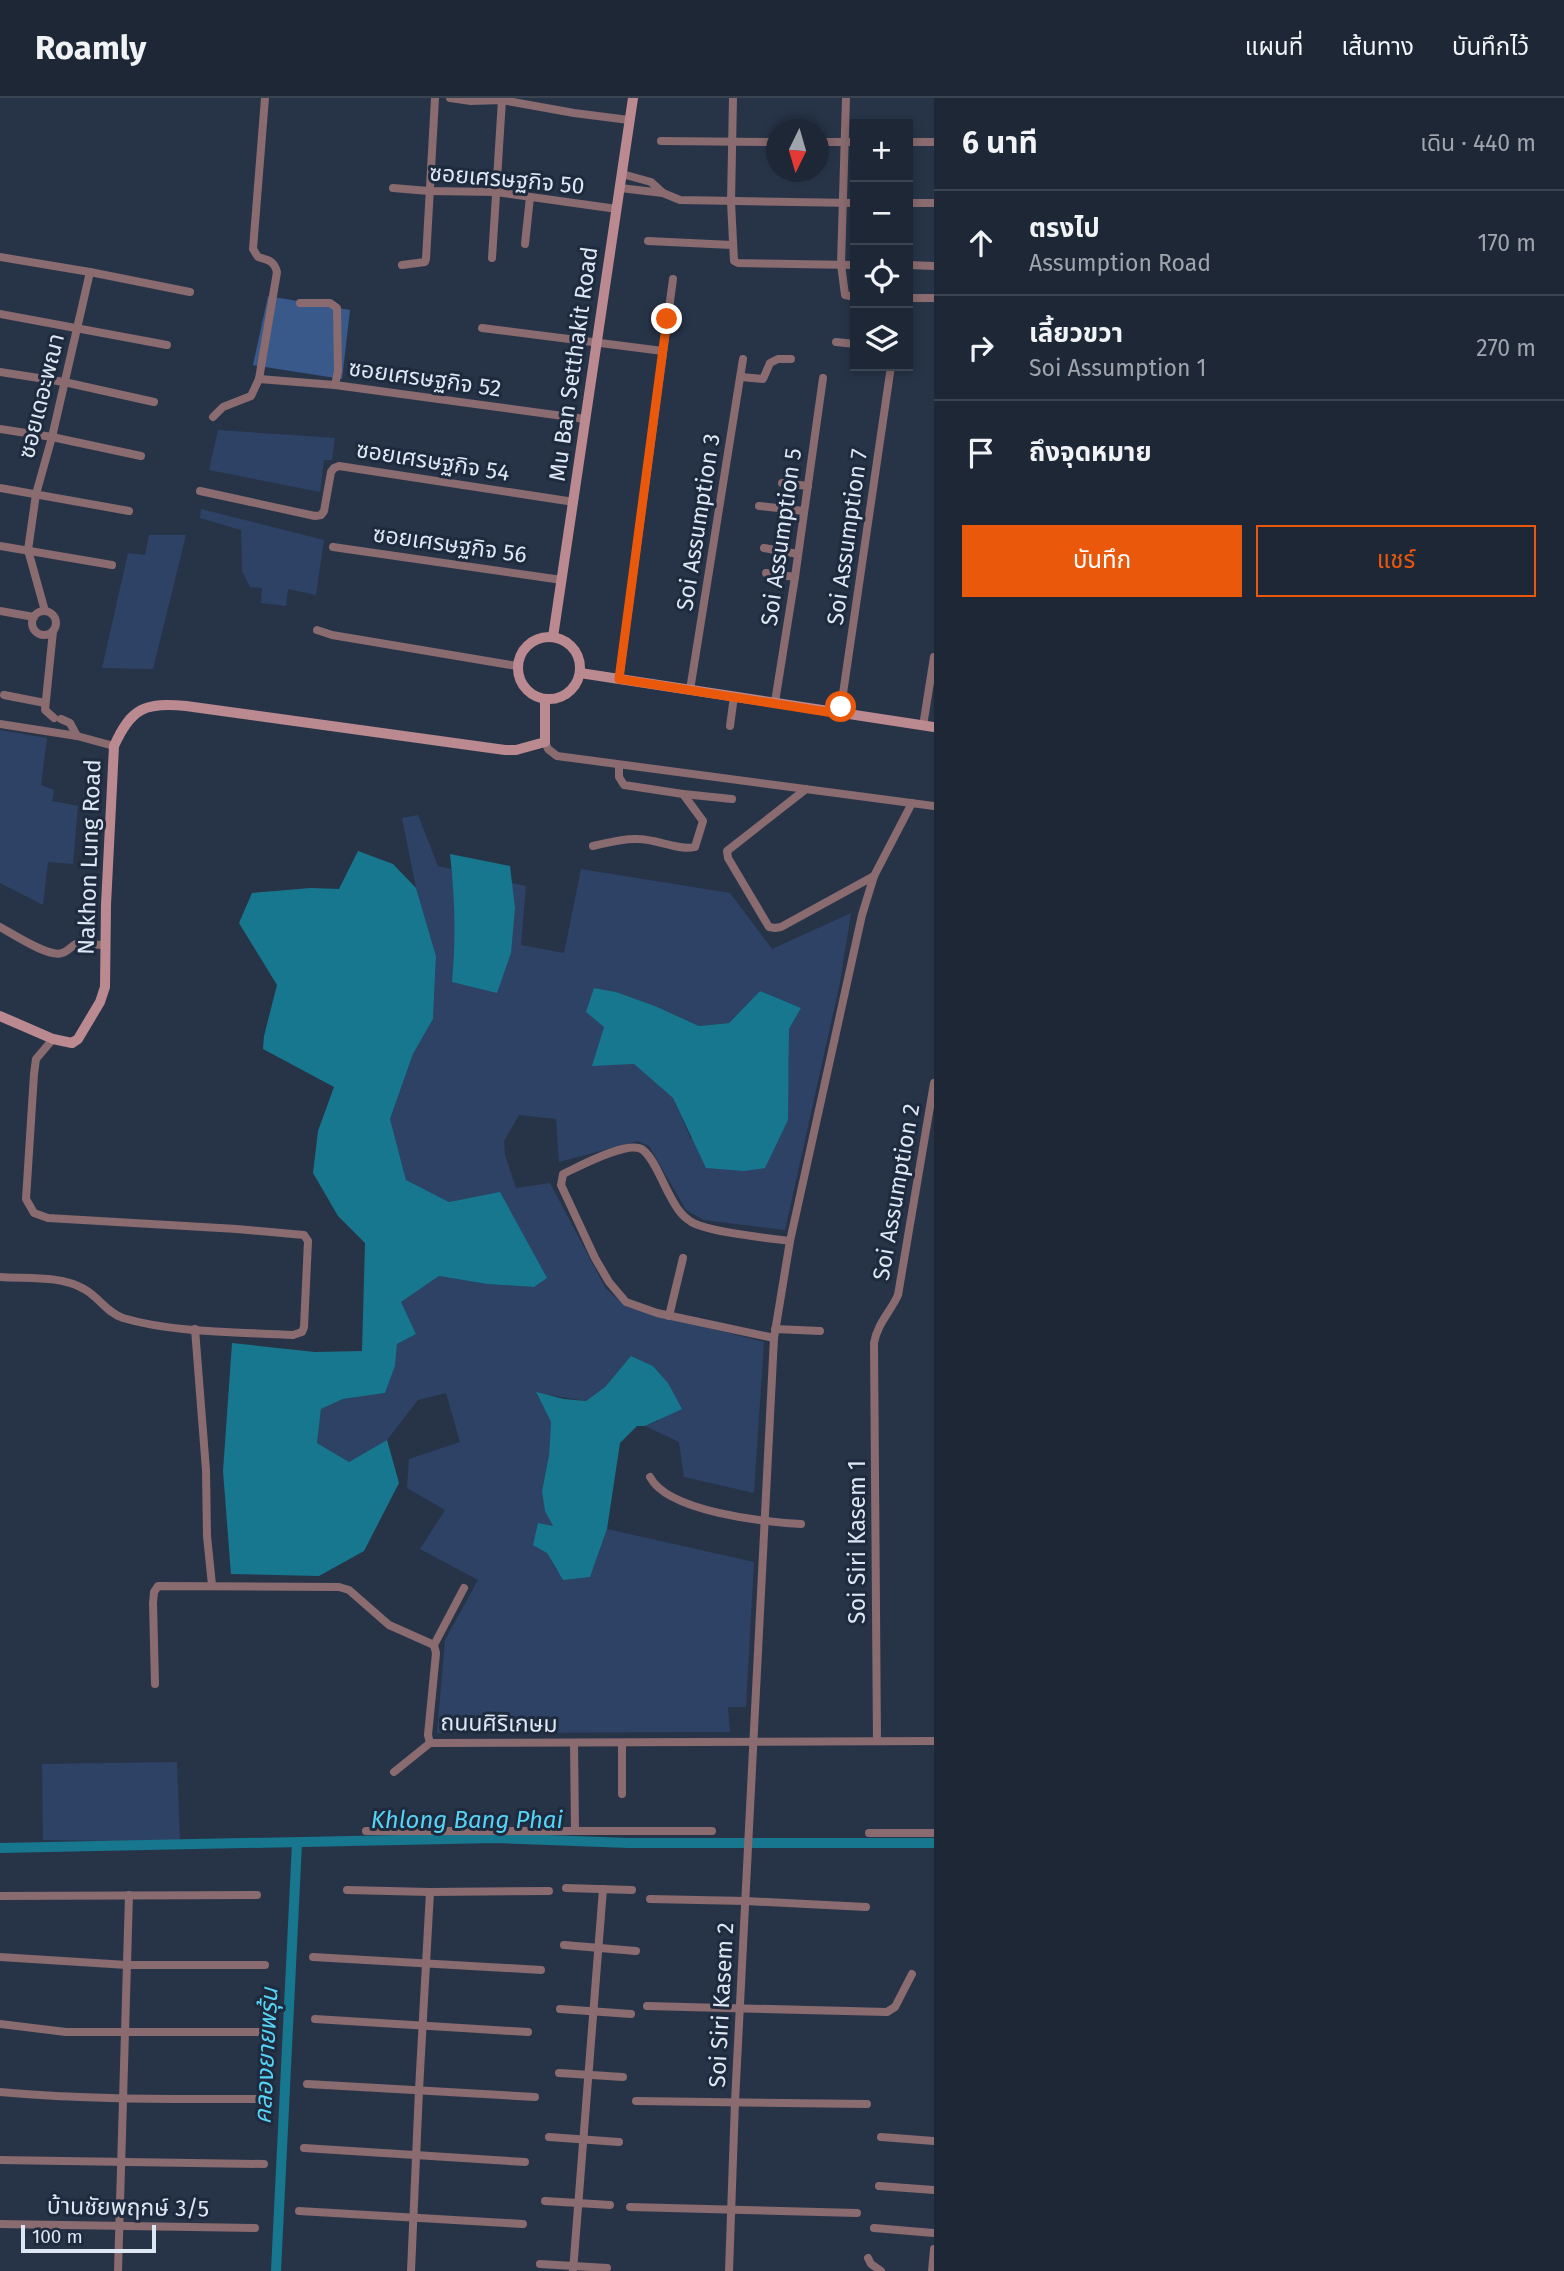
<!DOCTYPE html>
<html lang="th">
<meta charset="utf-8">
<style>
:root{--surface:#1d2736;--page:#252f3e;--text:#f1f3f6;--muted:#a0a5ad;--line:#3b4451;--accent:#ea580c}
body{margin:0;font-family:"Fira Sans","Noto Sans Thai",sans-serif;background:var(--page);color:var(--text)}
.controls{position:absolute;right:21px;top:21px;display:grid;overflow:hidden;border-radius:0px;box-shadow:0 4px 10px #0003}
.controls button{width:63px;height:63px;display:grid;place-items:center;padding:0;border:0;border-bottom:2px solid var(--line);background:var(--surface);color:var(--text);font:35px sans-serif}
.compass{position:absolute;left:766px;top:21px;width:63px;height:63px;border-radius:50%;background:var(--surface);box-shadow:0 4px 10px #0003;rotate:185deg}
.scale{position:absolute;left:21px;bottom:18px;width:135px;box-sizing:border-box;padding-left:7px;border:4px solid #dee7f4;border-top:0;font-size:19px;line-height:24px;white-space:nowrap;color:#dee7f4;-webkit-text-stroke:5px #1e2a3d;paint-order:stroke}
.stop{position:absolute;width:21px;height:21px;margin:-16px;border:5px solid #ea580c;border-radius:50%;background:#fff}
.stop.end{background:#ea580c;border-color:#fff;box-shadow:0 2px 7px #0008}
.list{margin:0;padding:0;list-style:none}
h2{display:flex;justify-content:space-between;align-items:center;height:91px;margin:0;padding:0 28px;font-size:30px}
h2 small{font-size:23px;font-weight:400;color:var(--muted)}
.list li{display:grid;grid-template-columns:46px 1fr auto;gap:21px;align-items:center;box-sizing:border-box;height:105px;padding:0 28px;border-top:2px solid var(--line)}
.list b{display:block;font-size:26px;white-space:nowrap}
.list p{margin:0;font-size:23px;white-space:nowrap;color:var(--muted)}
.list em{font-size:23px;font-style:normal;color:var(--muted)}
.actions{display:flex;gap:14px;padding:21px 28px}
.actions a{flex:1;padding:16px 0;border:2px solid var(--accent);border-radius:0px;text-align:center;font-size:24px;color:var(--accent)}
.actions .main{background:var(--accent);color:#fff}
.icon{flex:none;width:38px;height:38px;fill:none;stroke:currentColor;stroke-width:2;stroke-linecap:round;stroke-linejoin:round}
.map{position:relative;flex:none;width:934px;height:2173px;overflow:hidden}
header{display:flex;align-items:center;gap:42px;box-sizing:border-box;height:98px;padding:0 35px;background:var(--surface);border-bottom:2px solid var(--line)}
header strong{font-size:33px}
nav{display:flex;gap:38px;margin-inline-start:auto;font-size:24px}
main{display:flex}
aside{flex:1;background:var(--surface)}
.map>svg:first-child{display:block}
.green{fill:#2d4265;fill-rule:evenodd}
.forest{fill:#3a598b}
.water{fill:#17778e}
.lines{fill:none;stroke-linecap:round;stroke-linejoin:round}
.canal{stroke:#17778e;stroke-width:10}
.street{stroke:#8a6b6f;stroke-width:8}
.secondary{stroke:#bb8a90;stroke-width:10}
.route{stroke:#ea580c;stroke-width:9}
.labels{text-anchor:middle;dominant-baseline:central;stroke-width:6;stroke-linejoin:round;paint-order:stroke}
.street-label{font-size:23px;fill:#dee7f4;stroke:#1e2a3d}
.water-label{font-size:24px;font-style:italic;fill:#56d3f5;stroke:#1e2a3d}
</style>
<header>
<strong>Roamly</strong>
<nav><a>แผนที่</a><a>เส้นทาง</a><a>บันทึกไว้</a></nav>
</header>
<main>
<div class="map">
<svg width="934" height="2173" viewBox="0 0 934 2173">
<rect width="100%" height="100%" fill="#273448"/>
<g class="green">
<polygon points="218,332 335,340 332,362 324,362 320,394 209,372"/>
<polygon points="201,411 324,442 316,497 288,491 286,508 261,505 262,490 250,489 242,473 241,432 200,420"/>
<polygon points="149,437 186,437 153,571 102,570 128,455 145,457"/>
<polygon points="0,632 47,640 41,687 54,692 52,703 78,708 73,766 48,764 43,807 0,785"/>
<path d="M418 717 438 768 526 788 521 847 564 855 581 771 730 795 772 851 851 815 840 884 785 1132 704 1122 686 1112 649 1048 638 1043 559 1064 556 1021 519 1017 504 1043 505 1057 516 1090 550 1085 606 1191 627 1209 764 1244 754 1395 684 1379 679 1344 645 1328 658 1323 668 1285 653 1268 631 1258 605 1289 586 1303 536 1295 551 1324 549 1357 542 1393 553 1429 547 1455 556 1472 590 1479 607 1431 754 1464 746 1609H728L730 1634 437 1635 445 1542 478 1482 420 1451 445 1412 407 1390 409 1361 460 1344 446 1295 418 1302 387 1342 349 1364 317 1345 321 1311 343 1301 385 1295 395 1268 397 1246 416 1236 401 1204 439 1178 487 1186 533 1189 500 1095 449 1104 406 1082 390 1021 413 956 433 921 436 858 416 790 402 720ZM594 890 616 894 655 908 699 928 729 925 760 893 801 910 789 931V977L691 1041 673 1000 634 966 593 967 604 929Z"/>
<polygon points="177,1664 180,1744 43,1742 42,1666"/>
</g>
<polygon class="forest" points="268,198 350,212 342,281 253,267"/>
<g class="water">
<polygon points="358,753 393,766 416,790 436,858 433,921 413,956 390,1021 406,1082 449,1104 500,1094 547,1180 534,1189 487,1186 439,1178 401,1204 416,1236 397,1246 395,1268 385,1295 343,1301 321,1311 317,1345 349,1364 387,1342 399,1385 364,1453 319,1478 231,1476 223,1373 232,1245 315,1254 362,1253 365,1145 338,1118 313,1075 318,1033 334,989 263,951 264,938 277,887 239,825 252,795 311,790 339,791"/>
<path d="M450 756 510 768 515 810 511 855 497 895 452 884C456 840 455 799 450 756Z"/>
<polygon points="594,890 616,894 655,908 699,928 729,925 760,893 801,910 789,931 788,1022 765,1070 744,1073 706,1070 673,1000 634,966 592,968 604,929 586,914"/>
<polygon points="631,1258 653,1268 668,1285 682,1311 645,1328 637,1328 620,1345 607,1431 590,1479 563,1482 547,1455 533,1447 538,1425 553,1428 545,1413 542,1393 549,1357 551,1324 536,1294 564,1301 586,1303 605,1289"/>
</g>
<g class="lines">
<g class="canal">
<polyline points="0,1750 496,1740 628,1745 934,1745"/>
<polyline points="276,2173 297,1745"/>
</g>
<g class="street">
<polyline points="450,0 471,3 502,2 574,15 629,22"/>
<polyline points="733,0 731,104 734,163 738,165 855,167"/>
<polyline points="846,0 841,166 845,197 855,199"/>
<polyline points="661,43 776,44"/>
<polyline points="818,44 855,44"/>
<polyline points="908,44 934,44"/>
<polyline points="622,76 651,84 663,95 680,102 855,105"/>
<polyline points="393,90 429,93 496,94 617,111"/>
<polyline points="620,90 663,95"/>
<polyline points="908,105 934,105"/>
<polyline points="648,143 732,147"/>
<polyline points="525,146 530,99"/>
<polyline points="0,159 90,174 190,194"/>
<polyline points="492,160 502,2"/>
<polyline points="402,167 425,164 426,161 435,0"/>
<polyline points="908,167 934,168"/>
<polyline points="908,200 934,200"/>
<polyline points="300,205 330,205 337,210 338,273 335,287"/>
<polyline points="0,216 167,247"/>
<polyline points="482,230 663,253"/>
<polyline points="836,244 855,246"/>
<polyline points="0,274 64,284 154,304"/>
<polyline points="741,279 763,281 770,265 778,261 791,261"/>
<polyline points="259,281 335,287 585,321"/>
<path d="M213 319 223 309 251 298 259 281 277 174C274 163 269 162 258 159L253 151 265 0"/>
<polyline points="0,331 52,339 141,358"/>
<polyline points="782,385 808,388"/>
<polyline points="0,390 129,413"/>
<polyline points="200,393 315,418 321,417 324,413 331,374 334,370 339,368 574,404"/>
<polyline points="759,408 804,413"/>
<polyline points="0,448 112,467"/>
<polyline points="333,449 562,482"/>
<polyline points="764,450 798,456"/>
<polyline points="766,475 795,479"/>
<polyline points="0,513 34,519"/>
<polyline points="45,513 28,452 36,396 52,339 90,174"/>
<circle cx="44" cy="525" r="12"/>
<polyline points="317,532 332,537 517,568"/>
<polyline points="53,533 45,612 54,620"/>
<polyline points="619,581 673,181"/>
<polyline points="690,592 743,261"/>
<polyline points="4,597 45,605"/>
<polyline points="775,604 795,479 823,280"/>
<polyline points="840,616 891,268"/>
<polyline points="61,621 70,625 77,638"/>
<polyline points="0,626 77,638 114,648"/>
<polyline points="730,628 734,598"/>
<polyline points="923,628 934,559"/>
<polyline points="545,644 548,651 557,658 934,708"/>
<polyline points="806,691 727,753 728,760 769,829 775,830 781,829 874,778"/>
<polyline points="683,696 732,701"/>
<path d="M593 748C607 745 623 740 638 741 656 741 681 753 695 749L703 723 683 696 624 687 619 679V667"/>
<path d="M0 829C13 836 49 860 62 855 68 854 71 848 76 846L105 847"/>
<path d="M0 1179C26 1181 61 1177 84 1191 99 1199 106 1214 123 1220 173 1235 240 1234 293 1237L302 1234 304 1229 308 1143 304 1137 237 1131 48 1120 34 1115 26 1101 34 976 36 961 53 941"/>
<polyline points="669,1218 683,1160"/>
<polyline points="195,1231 206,1372 207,1438 212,1487"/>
<polyline points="775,1231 820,1233"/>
<path d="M774 1240 657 1215 626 1204 609 1184 595 1160 561 1087 563 1076C578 1069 629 1041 643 1052 654 1061 661 1081 668 1094 674 1105 679 1116 690 1123 705 1134 768 1140 790 1143"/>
<path d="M650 1379C668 1414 765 1424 801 1426"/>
<polyline points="434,1547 464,1490"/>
<polyline points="155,1586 153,1505 154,1494 158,1488 339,1489 349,1492 389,1527 434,1547 436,1555 428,1637 430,1645 934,1643"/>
<path d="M877 1643 874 1245C877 1226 891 1213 898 1197L934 985"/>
<polyline points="574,1645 575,1732"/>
<polyline points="622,1645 622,1696"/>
<polyline points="394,1674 430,1645"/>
<polyline points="366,1733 712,1733"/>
<polyline points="869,1735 934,1735"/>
<polyline points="566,1790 632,1792"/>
<polyline points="347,1792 430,1794 549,1793"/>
<polyline points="0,1798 257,1797"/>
<polyline points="650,1801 746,1803 866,1809"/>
<polyline points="564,1847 636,1853"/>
<polyline points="0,1859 127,1867 265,1867"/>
<polyline points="313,1859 541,1872"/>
<polyline points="647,1908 887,1914 895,1909 912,1876"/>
<polyline points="560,1911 631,1916"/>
<polyline points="315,1921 528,1934"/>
<polyline points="0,1926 66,1934 268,1934"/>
<polyline points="559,1975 623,1979"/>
<polyline points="307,1986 535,1999"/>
<path d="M0 1994C87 2002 175 2001 263 2001"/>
<polyline points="636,2003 867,2006"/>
<polyline points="549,2039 619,2044"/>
<polyline points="881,2039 934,2043"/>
<polyline points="304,2050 525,2064"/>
<polyline points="0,2062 264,2066"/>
<polyline points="879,2088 934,2092"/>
<polyline points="545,2103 610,2107"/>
<polyline points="630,2109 857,2115"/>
<polyline points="299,2113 523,2126"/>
<polyline points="0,2126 255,2130"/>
<polyline points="874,2130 934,2135"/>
<polyline points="868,2160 871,2166 881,2173"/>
<polyline points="540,2166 607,2170"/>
<polyline points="118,2173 129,1797"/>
<polyline points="411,2173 419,1992 430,1794"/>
<polyline points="573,2173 603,1791"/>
<polyline points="729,2173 735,2004 774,1240 790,1143 862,817 874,778 912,705"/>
<polyline points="932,2173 934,2151"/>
</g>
<g class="secondary">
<circle cx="549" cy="570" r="31"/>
<polyline points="553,539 633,0"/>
<polyline points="580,575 934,629"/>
<path d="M0 918 53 941 72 945 78 941 100 904 105 889 106 807 114 648C131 610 145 604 186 608L505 652H516L545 644V602"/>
</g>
</g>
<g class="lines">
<polyline class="route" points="667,221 619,581 840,616 841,609"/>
</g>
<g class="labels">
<g class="street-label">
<text transform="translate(507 81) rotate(5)">ซอยเศรษฐกิจ 50</text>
<text transform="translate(573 266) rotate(-82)">Mu Ban Setthakit Road</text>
<text transform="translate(425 280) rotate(8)">ซอยเศรษฐกิจ 52</text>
<text transform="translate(41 298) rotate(-76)">ซอยเดอะพณา</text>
<text transform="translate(433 363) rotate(9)">ซอยเศรษฐกิจ 54</text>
<text transform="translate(698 424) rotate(-81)">Soi Assumption 3</text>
<text transform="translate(781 439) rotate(-82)">Soi Assumption 5</text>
<text transform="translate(847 439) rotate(-82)">Soi Assumption 7</text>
<text transform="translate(450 446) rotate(8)">ซอยเศรษฐกิจ 56</text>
<text transform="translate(89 759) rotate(-88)">Nakhon Lung Road</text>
<text transform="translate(896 1094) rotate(-80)">Soi Assumption 2</text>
<text transform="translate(857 1444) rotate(-90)">Soi Siri Kasem 1</text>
<text transform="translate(499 1625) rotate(1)">ถนนศิริเกษม</text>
<text transform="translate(721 1907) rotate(-87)">Soi Siri Kasem 2</text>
<text transform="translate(128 2109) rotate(1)">บ้านชัยพฤกษ์ 3/5</text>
</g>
<g class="water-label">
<text x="467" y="1722">Khlong Bang Phai</text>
<text transform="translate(266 1958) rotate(-87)">คลองยายพรุ้น</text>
</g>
</g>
</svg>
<div class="controls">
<button>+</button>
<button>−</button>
<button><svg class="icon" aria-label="locate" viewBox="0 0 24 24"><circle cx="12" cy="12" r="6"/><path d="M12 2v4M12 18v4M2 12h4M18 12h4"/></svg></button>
<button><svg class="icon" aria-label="layers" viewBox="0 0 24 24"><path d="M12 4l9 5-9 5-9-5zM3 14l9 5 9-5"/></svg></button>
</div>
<svg class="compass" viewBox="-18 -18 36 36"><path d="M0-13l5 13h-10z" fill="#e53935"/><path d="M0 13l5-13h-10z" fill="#a0a5ad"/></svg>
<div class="scale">100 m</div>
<div class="stop" style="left:841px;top:609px"></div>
<div class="stop end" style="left:667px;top:221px"></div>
</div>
<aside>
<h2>6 นาที<small>เดิน · 440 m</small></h2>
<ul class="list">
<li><svg class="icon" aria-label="ahead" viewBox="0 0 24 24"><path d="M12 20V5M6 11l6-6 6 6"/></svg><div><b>ตรงไป</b><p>Assumption Road</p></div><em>170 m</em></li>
<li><svg class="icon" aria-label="right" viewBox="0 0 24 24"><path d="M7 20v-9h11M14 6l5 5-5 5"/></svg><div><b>เลี้ยวขวา</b><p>Soi Assumption 1</p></div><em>270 m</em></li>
<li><svg class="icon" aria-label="arrive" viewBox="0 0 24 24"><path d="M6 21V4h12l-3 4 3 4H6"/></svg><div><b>ถึงจุดหมาย</b></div></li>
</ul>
<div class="actions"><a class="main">บันทึก</a><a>แชร์</a></div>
</aside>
</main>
